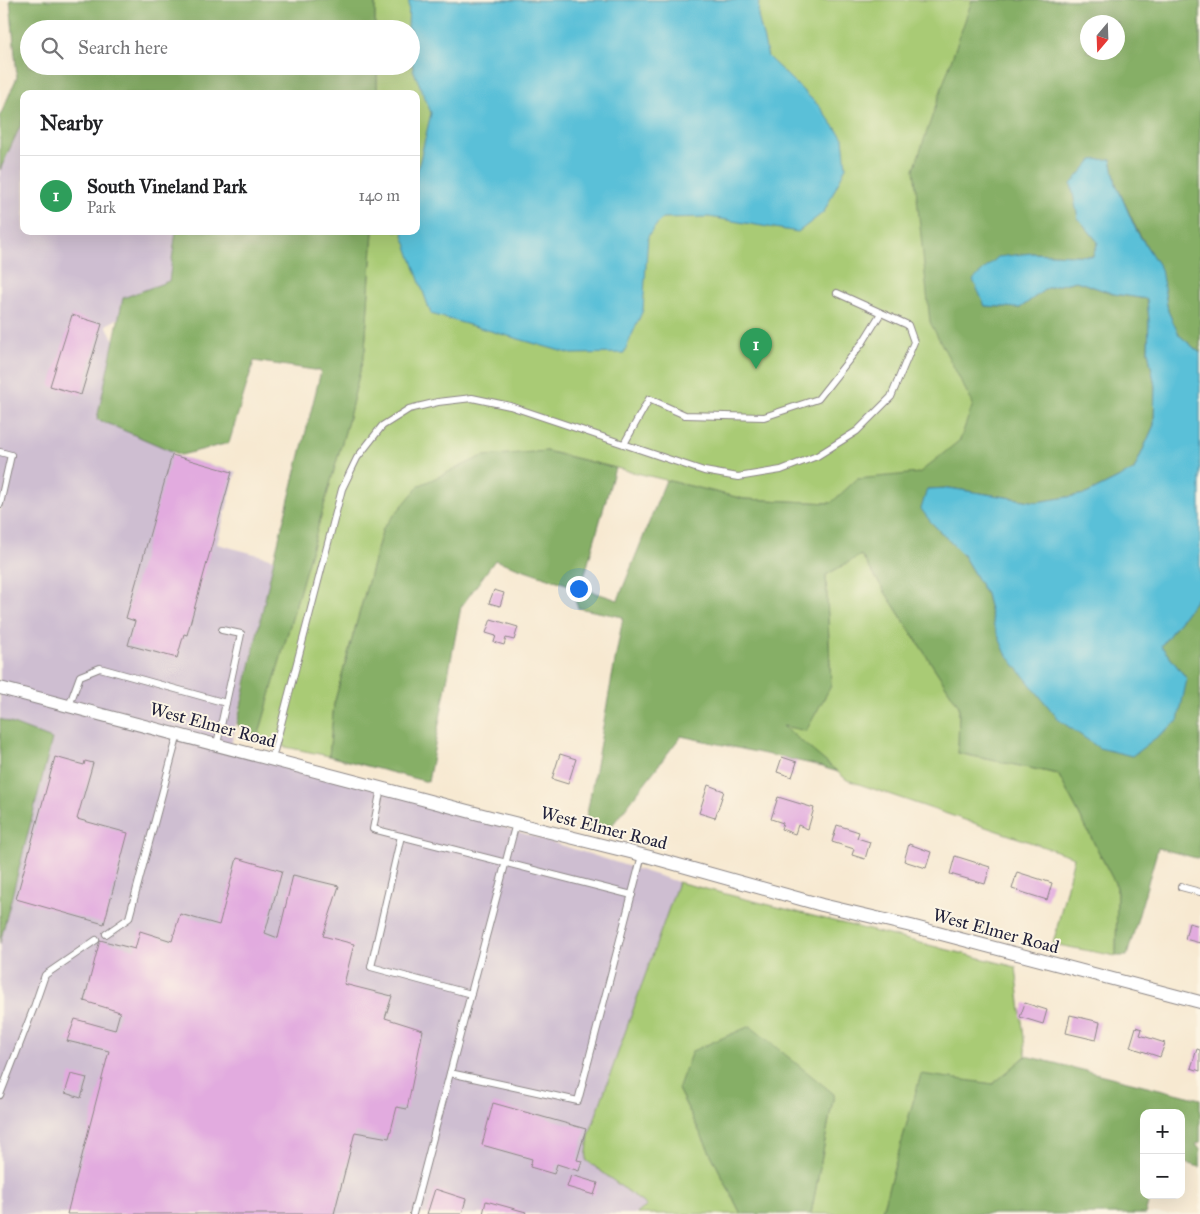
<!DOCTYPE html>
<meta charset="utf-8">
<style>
:root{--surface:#fff;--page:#f2f2f2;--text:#202124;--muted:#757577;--line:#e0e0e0;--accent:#d1495b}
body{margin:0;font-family:"IM FELL Great Primer",serif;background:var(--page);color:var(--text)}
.controls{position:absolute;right:15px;bottom:15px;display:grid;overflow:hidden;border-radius:10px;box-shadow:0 5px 20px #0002}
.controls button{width:45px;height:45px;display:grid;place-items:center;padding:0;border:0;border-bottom:1px solid var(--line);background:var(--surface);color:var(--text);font:25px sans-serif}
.compass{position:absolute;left:1080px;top:15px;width:45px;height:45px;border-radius:50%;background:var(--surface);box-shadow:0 5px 20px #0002;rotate:199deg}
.you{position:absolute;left:578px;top:588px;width:18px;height:18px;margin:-12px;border:4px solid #fff;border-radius:50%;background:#1a73e8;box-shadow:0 0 0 8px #1a73e833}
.badge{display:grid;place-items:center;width:32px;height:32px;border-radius:50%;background:var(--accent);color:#fff;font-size:16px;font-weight:700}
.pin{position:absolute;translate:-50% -41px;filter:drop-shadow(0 1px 2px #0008)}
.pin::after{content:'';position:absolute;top:26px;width:18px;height:15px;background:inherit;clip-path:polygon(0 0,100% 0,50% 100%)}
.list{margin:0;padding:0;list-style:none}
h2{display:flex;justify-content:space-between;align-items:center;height:65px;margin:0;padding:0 20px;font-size:21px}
h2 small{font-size:16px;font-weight:400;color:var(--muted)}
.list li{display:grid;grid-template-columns:32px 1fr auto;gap:15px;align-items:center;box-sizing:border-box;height:80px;padding:0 20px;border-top:1px solid var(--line)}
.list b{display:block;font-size:19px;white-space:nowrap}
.list p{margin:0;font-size:16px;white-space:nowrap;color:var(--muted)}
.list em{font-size:16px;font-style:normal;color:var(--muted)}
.icon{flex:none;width:28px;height:28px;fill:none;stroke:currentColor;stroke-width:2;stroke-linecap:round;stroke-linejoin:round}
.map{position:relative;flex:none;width:1200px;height:1214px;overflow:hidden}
.search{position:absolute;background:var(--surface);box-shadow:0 5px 20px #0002;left:20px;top:20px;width:400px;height:55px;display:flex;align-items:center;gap:12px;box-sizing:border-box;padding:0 18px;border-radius:28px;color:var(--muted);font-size:19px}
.panel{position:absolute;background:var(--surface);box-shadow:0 5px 20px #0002;left:20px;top:90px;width:400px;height:145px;border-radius:10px}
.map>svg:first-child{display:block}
.industrial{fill:#cebed1}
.green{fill:#a9cb74;stroke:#667658;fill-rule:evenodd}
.forest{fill:#86af66;stroke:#546850;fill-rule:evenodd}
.water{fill:#5ac0d8;stroke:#3e718a}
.building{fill:#e2abdf}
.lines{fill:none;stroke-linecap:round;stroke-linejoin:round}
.lane-casing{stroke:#8c8686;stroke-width:8}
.street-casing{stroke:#8c8686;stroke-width:14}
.lane{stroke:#fff;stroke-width:6}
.street{stroke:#fff;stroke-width:12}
.labels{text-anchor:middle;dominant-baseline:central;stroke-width:4;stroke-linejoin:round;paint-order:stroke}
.street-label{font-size:18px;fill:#22223b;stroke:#fcf5e5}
</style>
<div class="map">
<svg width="1200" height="1214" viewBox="0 0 1200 1214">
<rect width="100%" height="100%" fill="#fcf5e5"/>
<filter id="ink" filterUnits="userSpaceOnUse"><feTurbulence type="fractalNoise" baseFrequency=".02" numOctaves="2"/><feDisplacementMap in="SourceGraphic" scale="10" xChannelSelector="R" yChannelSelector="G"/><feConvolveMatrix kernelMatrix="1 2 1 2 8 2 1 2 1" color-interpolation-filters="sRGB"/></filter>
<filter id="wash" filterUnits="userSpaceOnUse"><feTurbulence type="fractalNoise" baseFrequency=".0096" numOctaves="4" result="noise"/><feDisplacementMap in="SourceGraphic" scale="20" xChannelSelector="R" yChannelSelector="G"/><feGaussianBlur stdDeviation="1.12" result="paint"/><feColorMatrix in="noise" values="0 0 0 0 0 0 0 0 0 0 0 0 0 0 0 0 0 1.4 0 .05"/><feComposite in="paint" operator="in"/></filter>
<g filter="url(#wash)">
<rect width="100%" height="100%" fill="#f7e9d1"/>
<polygon class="industrial" points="23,118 24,231 176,231 168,292 106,325 174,455 236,472 217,544 274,559 230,750 424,802 678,882 589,1135 586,1160 647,1206 636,1214 0,1214 0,943 52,739 0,719 0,170"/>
<g class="green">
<path d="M375 0H1200V353L1179 335 1154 425 831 503 744 499 546 451 383 528 334 704 329 756 257 741 348 421 365 350 373 231H416V94H377V66H411V29H375ZM1088 22H1118V52H1088Z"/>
<polygon points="861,555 959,706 958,753 1058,774 1117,887 1116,956 1053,944 1074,857 847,780 782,726 831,686 826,575"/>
<polygon points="678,882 1016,967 1026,1056 993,1084 921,1075 881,1214 811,1214 834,1094 678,1089 741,1214 636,1214 647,1206 586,1160 589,1135"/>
</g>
<g class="forest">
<polygon points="10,0 375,0 375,29 29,29 29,66 377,66 377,94 24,94 24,118 0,170 0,116 17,77"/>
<path d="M972 0H1200V353L1179 335 1168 311 1160 269 1137 230 1116 184 1111 159 1078 218 1098 242 1093 256 1031 253 974 280 985 306 1020 308 1047 288 1076 281 1114 294 1147 299 1149 320 1148 351 1155 386 1154 425 1134 470 1086 494 1037 502 949 488 927 489 930 521 963 555 986 594 994 626 1187 679 1161 646 1200 594V859L1158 848 1127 956H1116L1117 887 1058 774 958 753 959 706 861 555 826 575 831 686 806 731 783 726 838 772 812 764 681 736 610 828 585 825 623 617 578 608 569 585 495 560 461 607 428 782 329 756 334 704 383 528 420 485 483 456 546 451 615 468 581 588 618 600 666 480 744 499 831 503 857 479 919 473 960 440 973 404 930 322 914 169ZM1088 22H1118V52H1088Z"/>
<polygon points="176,231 373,231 365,350 348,421 257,741 237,724 274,559 321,371 254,361 229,443 181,455 97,419 123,298 169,281"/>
<polygon points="0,719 52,739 0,943"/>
<polygon points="750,1026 834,1094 811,1214 741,1214 678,1089 692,1051"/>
<polygon points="1026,1056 1200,1099 1200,1142 1196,1144 1200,1150 1200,1167 1181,1162 1181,1113 1144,1113 1144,1195 1151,1195 1145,1214 881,1214 921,1074 993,1084"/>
</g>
<g class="water">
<polygon points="409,0 759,0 758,16 768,57 819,106 843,138 846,167 824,212 798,232 709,217 662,218 648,236 643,310 624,353 571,354 431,314 403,235 404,231 416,231 416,177 431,113 413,69 411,29 408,29"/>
<polygon points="1111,159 1116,184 1136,230 1161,269 1168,311 1179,335 1200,353 1200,594 1161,646 1187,679 1178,721 1132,756 1099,748 1059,720 1006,654 994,626 986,594 963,555 930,521 921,509 927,489 949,488 1037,502 1086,494 1134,470 1154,425 1155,386 1148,351 1149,320 1147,299 1114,294 1076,281 1047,288 1020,308 985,306 973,280 998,257 1031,253 1093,256 1098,242 1078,218 1071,184 1092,160"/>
</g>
<g id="blocks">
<g class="building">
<polygon points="72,315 102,324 81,395 50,386"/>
<polygon points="172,455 232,472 187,635 184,634 177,658 128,645 135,621 126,618"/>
<polygon points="494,590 504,593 500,606 489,603"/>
<polygon points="491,619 518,627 514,640 506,638 504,645 494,642 496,636 486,633"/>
<polygon points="560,754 576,759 568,784 552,779"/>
<polygon points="55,757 84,765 85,761 93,763 77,819 128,833 104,924 16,899"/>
<polygon points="782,757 797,762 792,777 777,772"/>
<polygon points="708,785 724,791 715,818 699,813"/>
<polygon points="778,797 814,808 808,829 798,825 795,834 781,829 783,823 771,819"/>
<polygon points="837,825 859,832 857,838 870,842 865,859 852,855 854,849 832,842"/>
<polygon points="909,844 931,852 926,868 904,861"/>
<polygon points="955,856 990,867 985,884 950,874"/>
<polygon points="237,858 282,871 265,933 278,938 293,875 339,886 323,936 354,944 344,984 392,996 385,1018 423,1030 407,1109 397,1107 389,1138 355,1132 334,1214 67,1214 109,1051 67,1041 75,1019 115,1030 120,1012 84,1001 100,940 135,949 140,931 172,941 180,914 219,925"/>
<polygon points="1017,872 1052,883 1047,900 1012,889"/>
<polygon points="1189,923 1200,926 1200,943 1185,939"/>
<polygon points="1025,1003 1047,1010 1043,1024 1020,1017"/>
<polygon points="1070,1015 1100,1022 1096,1040 1066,1033"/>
<polygon points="1136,1027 1142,1029 1140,1035 1165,1043 1160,1057 1130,1047"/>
<polygon points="1197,1049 1200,1050 1200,1071 1191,1068"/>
<polygon points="71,1074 87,1078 81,1098 65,1093"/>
<polygon points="493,1103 586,1129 577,1160 582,1161 579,1171 557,1164 554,1174 530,1167 532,1159 482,1145"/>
<polygon points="571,1175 598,1183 594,1195 567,1187"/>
<polygon points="435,1189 466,1199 462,1214 427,1214"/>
<polygon points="486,1201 526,1212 525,1214 483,1214"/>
</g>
</g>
</g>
<g filter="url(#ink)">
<use href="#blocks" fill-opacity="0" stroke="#8c8686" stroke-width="1"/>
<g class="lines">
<defs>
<g id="lane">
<polyline points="624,444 649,399 685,415 764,417 818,399 863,342 881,313"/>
<polyline points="0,452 11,455 0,504"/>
<polyline points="69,706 80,676 100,668 226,703"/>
<polyline points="217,744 241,634 222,630"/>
<polyline points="272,759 342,489 357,458 382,426 409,409 438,402 472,398 510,406 704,471 738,477 781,470 817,456 857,431 891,397 914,342 908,325 837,293"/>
<polyline points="381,788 373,829 632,895"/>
<polyline points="516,823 450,1073 578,1101 642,855"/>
<polyline points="401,836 371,967 471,994"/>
<polyline points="1181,887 1200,892"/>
<polyline points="106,934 129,918 178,734"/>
<polyline points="0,1095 34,1007 45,975 96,940"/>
<polyline points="413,1214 450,1073"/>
</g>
<polyline id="street" points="0,688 498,819 650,857 822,905 911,926 1200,1002"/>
</defs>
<use href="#lane" class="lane-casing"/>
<use href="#street" class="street-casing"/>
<use href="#lane" class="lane"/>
<use href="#street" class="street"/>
</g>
</g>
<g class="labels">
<g class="street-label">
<text transform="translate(213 725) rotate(15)">West Elmer Road</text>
<text transform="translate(604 828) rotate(14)">West Elmer Road</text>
<text transform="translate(996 931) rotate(15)">West Elmer Road</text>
</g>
</g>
</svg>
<div class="controls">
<button>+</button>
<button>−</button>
</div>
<svg class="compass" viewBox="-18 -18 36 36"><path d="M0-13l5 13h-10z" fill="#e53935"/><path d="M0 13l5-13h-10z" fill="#757577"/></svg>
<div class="you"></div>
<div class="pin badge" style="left:756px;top:369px;background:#2e9e5b">1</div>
<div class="search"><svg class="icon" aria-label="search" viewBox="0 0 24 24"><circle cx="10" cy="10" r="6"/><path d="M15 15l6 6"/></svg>Search here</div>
<section class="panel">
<h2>Nearby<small></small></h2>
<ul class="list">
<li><span class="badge" style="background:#2e9e5b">1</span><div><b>South Vineland Park</b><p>Park</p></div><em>140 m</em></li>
</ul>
</section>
</div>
